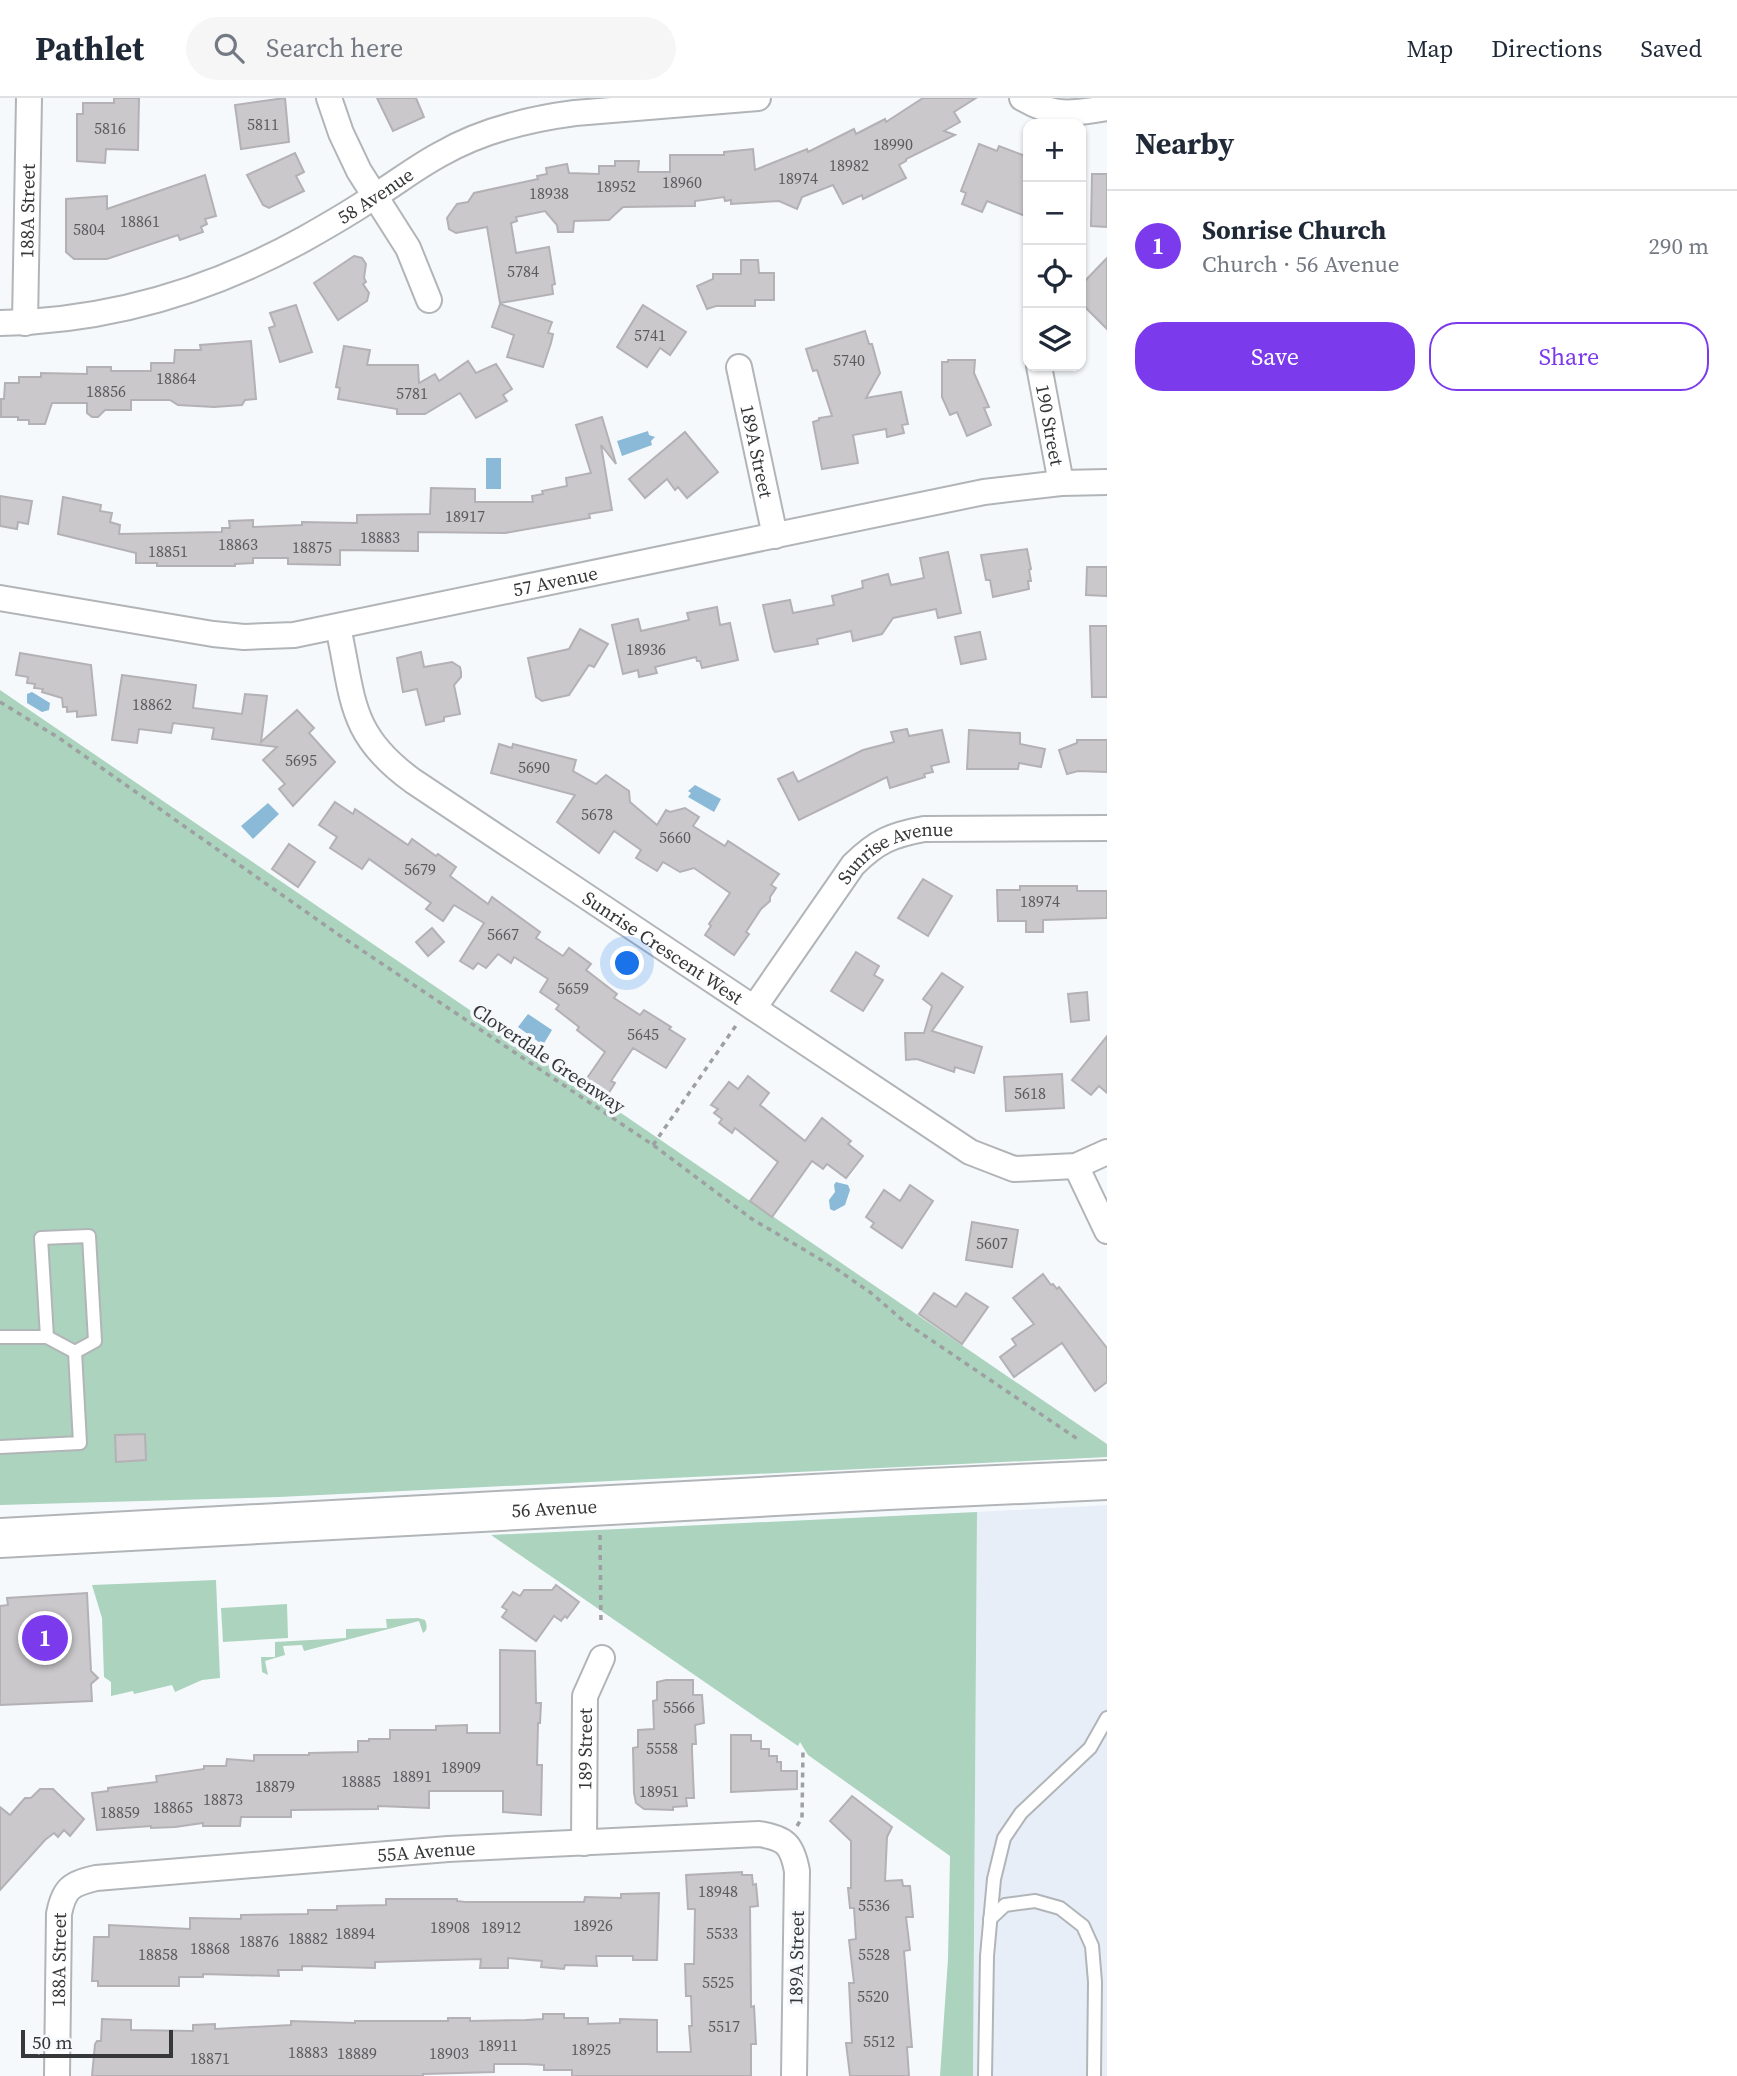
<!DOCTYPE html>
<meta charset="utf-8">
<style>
:root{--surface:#fff;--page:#f6f6f7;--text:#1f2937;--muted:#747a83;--line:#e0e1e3;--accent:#7c3aed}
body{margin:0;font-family:"Source Serif 4",serif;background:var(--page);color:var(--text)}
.controls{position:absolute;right:21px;top:21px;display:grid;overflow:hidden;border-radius:14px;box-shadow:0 2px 5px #0004}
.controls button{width:63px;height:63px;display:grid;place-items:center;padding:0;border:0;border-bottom:2px solid var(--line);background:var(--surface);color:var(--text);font:35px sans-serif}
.scale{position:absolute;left:21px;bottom:18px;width:152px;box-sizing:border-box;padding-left:7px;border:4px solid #363739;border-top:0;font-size:19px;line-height:24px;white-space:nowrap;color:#363739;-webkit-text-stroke:5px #f6f9fc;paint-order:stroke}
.you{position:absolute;left:628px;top:866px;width:24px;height:24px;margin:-18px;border:5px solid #fff;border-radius:50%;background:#1a73e8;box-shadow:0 0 0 10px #1a73e833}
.badge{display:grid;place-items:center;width:46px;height:46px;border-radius:50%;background:var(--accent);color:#fff;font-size:23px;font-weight:700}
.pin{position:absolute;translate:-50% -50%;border:4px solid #fff;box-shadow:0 2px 7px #0006}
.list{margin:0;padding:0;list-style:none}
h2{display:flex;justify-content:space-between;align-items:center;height:91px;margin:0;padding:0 28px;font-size:30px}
h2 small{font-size:23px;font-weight:400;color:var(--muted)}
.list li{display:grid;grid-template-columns:46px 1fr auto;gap:21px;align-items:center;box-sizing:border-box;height:112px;padding:0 28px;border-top:2px solid var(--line)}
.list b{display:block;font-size:26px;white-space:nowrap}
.list p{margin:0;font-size:23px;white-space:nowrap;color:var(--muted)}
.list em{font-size:23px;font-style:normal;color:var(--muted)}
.actions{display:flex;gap:14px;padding:21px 28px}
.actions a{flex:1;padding:16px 0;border:2px solid var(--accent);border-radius:28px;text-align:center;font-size:24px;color:var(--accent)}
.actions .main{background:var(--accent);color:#fff}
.icon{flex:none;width:38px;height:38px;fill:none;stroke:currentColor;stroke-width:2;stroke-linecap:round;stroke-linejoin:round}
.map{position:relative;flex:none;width:1107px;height:1978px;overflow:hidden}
header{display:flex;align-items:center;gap:42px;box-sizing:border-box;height:98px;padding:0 35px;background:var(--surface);border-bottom:2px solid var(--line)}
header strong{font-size:33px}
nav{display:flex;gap:38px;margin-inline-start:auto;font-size:24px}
.search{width:490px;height:63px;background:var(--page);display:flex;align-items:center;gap:18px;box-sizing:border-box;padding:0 24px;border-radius:38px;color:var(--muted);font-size:26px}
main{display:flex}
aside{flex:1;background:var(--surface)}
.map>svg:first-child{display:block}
.built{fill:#e7eef8}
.green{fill:#abd3be}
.water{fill:#8abad7}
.building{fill:#cac8cb;stroke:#b4b1b5;stroke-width:2}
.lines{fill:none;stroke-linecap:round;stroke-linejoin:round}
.service-casing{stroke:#b2b5b8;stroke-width:16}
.minor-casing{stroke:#b2b5b8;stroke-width:28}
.trunk-casing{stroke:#b2b5b8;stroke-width:42}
.path{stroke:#9d9fa1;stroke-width:3.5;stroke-dasharray:5 5;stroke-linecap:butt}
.service{stroke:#fff;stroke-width:12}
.minor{stroke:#fff;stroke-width:24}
.trunk{stroke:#fff;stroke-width:38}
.labels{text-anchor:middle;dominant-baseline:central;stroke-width:7;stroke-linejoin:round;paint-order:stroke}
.number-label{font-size:16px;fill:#5b5b5e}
.street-label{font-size:19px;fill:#363739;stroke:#f6f9fc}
</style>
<header>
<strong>Pathlet</strong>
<div class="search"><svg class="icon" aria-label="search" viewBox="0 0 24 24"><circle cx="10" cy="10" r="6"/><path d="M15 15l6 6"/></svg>Search here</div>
<nav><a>Map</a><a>Directions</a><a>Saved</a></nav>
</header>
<main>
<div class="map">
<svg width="1107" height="1978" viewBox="0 0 1107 1978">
<rect width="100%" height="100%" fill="#f6f9fc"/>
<polygon class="built" points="1107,1407 1107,1978 973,1978 977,1414"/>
<g class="green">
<polygon points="0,592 1107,1346 1107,1359 279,1399 0,1407"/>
<polygon points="977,1414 973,1978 940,1978 948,1861 950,1758 808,1657 800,1644 798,1648 491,1437"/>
<polygon points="216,1482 220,1580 202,1582 175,1594 172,1587 134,1596 133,1593 111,1598 111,1584 104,1579 102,1520 92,1487"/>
<polygon points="287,1506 288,1540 223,1544 221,1510"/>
<path d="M418 1520 425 1522C427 1527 428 1532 423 1535L419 1523 304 1553 302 1547 283 1548 285 1557 265 1563 268 1577 262 1574 261 1559H275V1544L346 1540V1531L387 1530 386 1521Z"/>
</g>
<g class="water">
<polygon points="648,333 649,337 655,339 651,343 652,347 622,358 617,343"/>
<rect x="486" y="360" width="15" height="31"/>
<polygon points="32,594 50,605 49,612 42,614 27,605 27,596"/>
<polygon points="695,687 721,701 714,714 688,699 691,695 688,693"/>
<polygon points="268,705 279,716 253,741 241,728"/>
<polygon points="528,916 552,932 543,947 518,929"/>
<polygon points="836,1084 848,1087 850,1092 845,1107 834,1113 830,1111 829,1102 835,1094 834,1087"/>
</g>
<g class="building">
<polygon points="114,0 139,0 138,52 106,51 105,65 77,63 77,16 83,16 83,5 114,5"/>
<polygon points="285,0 289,44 241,51 235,7"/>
<polygon points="377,0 416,0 424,19 393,33"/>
<polygon points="923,0 976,0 954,14 960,24 944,33 955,37 906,61 906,63 899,67 906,80 863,101 862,97 843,106 833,87 802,99 797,111 779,103 731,106 731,102 725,103 724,99 695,103 695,108 623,109 609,122 574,123 573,134 558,134 557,127 545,113 516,119 517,123 511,125 516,155 549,149 555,186 552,187 553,196 500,205 487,129 456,135 449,131 447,120 457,106 468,104 474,95 538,81 537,78 547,76 546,70 567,66 569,75 599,76 599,68 615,68 615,63 639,63 638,74 670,74 670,57 724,57 724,54 753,51 755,72 807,51 808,54 854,31 856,36 885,21 886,24"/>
<polygon points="979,46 997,53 999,48 1028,59 1028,119 987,103 982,114 962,106 966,95 961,93"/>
<polygon points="295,55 304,74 296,78 304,93 269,110 263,107 247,77"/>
<polygon points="1092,76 1107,76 1107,129 1091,128"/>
<polygon points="205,77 216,118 205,121 207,126 201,129 203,134 180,142 178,137 107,161 74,161 66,154 66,101 107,98 107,111"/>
<polygon points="354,158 362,160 366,166 364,180 366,184 363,186 369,195 367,203 338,222 314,185"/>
<polygon points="1107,160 1107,231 1081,205 1081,187"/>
<polygon points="741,162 758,162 759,175 774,175 774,202 755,202 755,208 716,208 707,211 697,188 713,181 713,176 741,176"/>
<polygon points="500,206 552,224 548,235 553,236 551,245 543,269 507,259 514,237 492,229"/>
<polygon points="296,207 312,254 280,264 269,230 275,228 270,215"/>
<polygon points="643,207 686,234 670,257 660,250 647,269 617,249"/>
<polygon points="865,233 869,246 872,246 880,275 866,300 901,294 908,326 902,327 904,335 887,339 886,331 853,337 858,365 822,371 813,324 819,322 819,320 832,318 817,272 813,273 806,251"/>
<polygon points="251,243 256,301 245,302 242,307 214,309 178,307 170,302 131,302 131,312 105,312 98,319 92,319 87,315 87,305 52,305 45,326 29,326 29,322 18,322 18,319 1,319 1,301 4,301 5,285 19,285 19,279 41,279 41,275 87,276 87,269 111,269 111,273 151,273 151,265 174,265 175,252 201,252 200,247"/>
<polygon points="344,248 370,252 367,267 418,267 419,285 435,276 439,283 468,263 476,275 496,266 512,291 503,297 507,303 476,320 460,295 425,316 397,316 397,311 338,301 340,290 336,289"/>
<polygon points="948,262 975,262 974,275 989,309 984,310 991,327 967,338 957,314 950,317 942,299 942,264 948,264"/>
<polygon points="602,319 616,366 601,347 612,412 589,416 590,420 505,435 418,434 418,453 340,452 340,467 288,466 288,460 253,460 253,465 235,466 235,468 157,468 157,465 136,465 136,455 58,436 63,399 101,407 100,413 112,415 110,424 120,427 119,436 222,434 222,430 230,430 229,423 253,422 253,429 302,427 302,424 357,425 357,417 430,416 431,390 475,391 475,404 533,404 532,398 543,396 542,393 567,388 566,380 591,375 576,327"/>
<polygon points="685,334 718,374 687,400 678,389 675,392 667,381 645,400 629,381"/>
<polygon points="0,398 32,403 28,426 18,424 17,431 0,428"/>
<polygon points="1027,451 1031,471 1029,472 1031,483 1028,483 1029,491 993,499 990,482 986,482 981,457"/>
<polygon points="948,454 961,515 938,520 936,511 893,520 882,536 853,543 851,533 817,541 818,546 775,554 773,551 763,507 790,502 793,515 834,507 832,498 863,490 862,483 888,476 891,487 924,480 920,460"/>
<polygon points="1087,469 1107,469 1107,498 1086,497"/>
<polygon points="717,509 720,527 730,525 738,562 702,570 700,563 697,563 696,559 655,569 657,575 639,579 638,572 623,576 612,527 638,521 641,533 689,522 687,515"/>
<polygon points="1090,528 1107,528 1107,599 1092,599"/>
<polygon points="580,531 608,546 594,569 589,567 569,597 542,603 536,599 528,560 569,551"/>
<polygon points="980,534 986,561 961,566 955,539"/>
<polygon points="421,554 424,569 452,564 460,569 461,574 461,579 454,587 460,616 444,619 444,623 426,627 417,591 403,594 397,560"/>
<polygon points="20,555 91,567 96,617 77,619 77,613 67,614 67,609 63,609 62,600 42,594 43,591 34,590 35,586 27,585 28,579 16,577"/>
<polygon points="122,577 196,587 193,610 242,616 245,596 267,598 261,644 297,612 314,630 309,635 335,664 293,708 279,691 285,686 263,662 277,649 212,641 214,630 173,625 171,635 139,631 137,645 112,642"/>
<polygon points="907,631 909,638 942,632 949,664 931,668 933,674 924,676 925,679 890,690 887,679 799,722 778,681 793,674 798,684 863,652 894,644 891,634"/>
<polygon points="969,632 1020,635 1020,646 1045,651 1041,669 1019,665 1018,671 967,671"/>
<polygon points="1077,642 1107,642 1107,674 1078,673 1067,676 1059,652 1077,645"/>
<polygon points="499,646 512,650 513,646 576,662 573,673 596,686 606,677 629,693 630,704 657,727 666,712 670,714 685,710 699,719 693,728 725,748 728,743 779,776 771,787 776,790 770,799 770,803 761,811 746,834 749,836 734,857 705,837 711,828 709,826 730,795 694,770 680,774 663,764 657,773 636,760 641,752 614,733 599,755 557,724 575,697 491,675"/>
<polygon points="335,704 353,716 355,711 408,747 412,741 436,758 438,756 456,769 450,778 488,806 492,799 540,834 536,840 563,858 569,850 591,866 586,872 617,896 614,900 640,917 644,912 671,929 669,931 685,941 666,970 633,950 611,983 615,985 605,1001 583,986 605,954 577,932 579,929 556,911 559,907 540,894 548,881 514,859 511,865 498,856 486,870 478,865 473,871 460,863 484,825 454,807 443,823 426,811 431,805 369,761 362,771 330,750 337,739 319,727"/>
<polygon points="289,746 315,764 298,789 272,771"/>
<polygon points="923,781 952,798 928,838 898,820"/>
<polygon points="1020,788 1077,788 1077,793 1107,793 1107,820 1043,822 1043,834 1026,834 1026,823 998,823 997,792 1020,792"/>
<polygon points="432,830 444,844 428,858 416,844"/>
<polygon points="856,854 879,868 874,877 883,882 863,913 831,893"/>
<polygon points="942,875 963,889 932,933 982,949 974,975 955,969 954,974 917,961 906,962 905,935 924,935 932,908 923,901"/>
<polygon points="1087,894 1089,922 1071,924 1068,896"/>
<polygon points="1107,938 1107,995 1099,988 1091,997 1072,982"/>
<polygon points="1062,976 1064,1010 1006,1013 1004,979"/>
<polygon points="748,978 769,995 760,1007 805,1043 822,1020 851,1043 848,1046 863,1058 846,1080 827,1066 823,1071 812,1063 772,1119 750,1103 778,1064 735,1030 732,1035 719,1025 722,1021 714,1015 718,1011 711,1007 729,984 738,991"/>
<polygon points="910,1087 933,1103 902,1150 871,1129 874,1125 866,1119 884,1092 900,1103"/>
<polygon points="972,1124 1018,1132 1012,1169 966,1162"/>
<polygon points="1043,1176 1051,1187 1053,1186 1057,1191 1059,1189 1107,1250 1107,1284 1095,1293 1062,1245 1014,1279 1000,1259 1016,1247 1012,1241 1034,1226 1013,1200"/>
<polygon points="934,1195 956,1209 966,1195 988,1209 962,1246 919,1216"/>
<polygon points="145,1336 146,1362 116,1364 115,1337"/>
<polygon points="556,1487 579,1504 567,1520 565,1518 561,1523 554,1518 536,1543 502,1519 507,1512 502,1509 513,1494 520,1498 524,1492 552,1492"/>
<polygon points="87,1495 91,1573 98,1580 91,1586 92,1603 0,1607 0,1508 8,1507 7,1500"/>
<polygon points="500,1552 535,1553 536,1605 541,1605 540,1625 538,1625 537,1667 542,1667 541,1717 503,1714 503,1693 429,1693 429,1710 378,1708 378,1711 291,1712 291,1719 241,1719 240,1728 203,1728 203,1725 175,1729 151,1730 151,1728 97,1732 92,1695 108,1693 108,1690 157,1684 156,1678 204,1671 204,1668 226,1668 227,1661 254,1663 254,1657 309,1657 309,1655 358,1654 358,1643 369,1643 369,1641 390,1641 390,1632 436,1632 436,1628 467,1627 467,1635 500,1635"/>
<polygon points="666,1582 693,1582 693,1597 702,1597 704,1625 695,1627 696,1646 692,1646 692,1653 694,1700 686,1700 687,1708 673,1709 673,1712 644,1711 636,1705 634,1695 633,1650 638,1649 638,1632 654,1631 653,1603 657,1602 657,1584"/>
<polygon points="731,1637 751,1637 751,1643 761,1643 761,1651 769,1651 769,1658 777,1658 777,1664 781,1664 781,1673 797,1673 797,1691 731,1694"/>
<polygon points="40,1691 53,1691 84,1721 70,1738 64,1732 58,1739 54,1735 45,1742 0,1792 0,1709 10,1717 25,1700 31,1700"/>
<polygon points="852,1698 892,1729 887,1739 885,1783 902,1782 903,1788 910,1788 913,1819 906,1819 910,1852 904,1853 912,1949 907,1949 909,1978 850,1978 846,1945 852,1945 849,1885 854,1885 849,1842 856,1841 854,1810 850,1810 848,1790 851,1790 851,1743 830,1723"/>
<polygon points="742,1774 742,1777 752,1777 753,1787 756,1786 758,1808 750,1809 751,1909 754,1908 756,1946 751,1946 751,1978 572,1978 572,1972 544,1972 544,1967 526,1966 494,1966 494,1974 423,1976 423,1978 92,1978 95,1946 97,1943 101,1943 102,1921 131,1922 131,1932 193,1933 193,1927 215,1926 215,1931 291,1927 291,1923 355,1925 355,1923 448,1923 448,1920 470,1920 470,1923 526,1922 543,1921 543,1916 564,1916 564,1920 588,1920 588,1926 620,1925 620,1921 657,1922 657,1954 691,1954 689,1928 692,1928 691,1898 686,1898 685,1866 694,1866 695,1811 688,1811 686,1777"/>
<polygon points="659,1795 657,1862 633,1862 633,1858 596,1858 597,1868 565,1867 564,1871 541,1869 542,1863 508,1860 508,1870 480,1870 481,1861 375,1864 375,1870 302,1868 302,1872 278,1872 279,1878 203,1876 203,1879 179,1879 179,1888 98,1888 98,1883 92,1883 94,1839 109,1839 109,1827 190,1831 190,1820 241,1821 241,1817 308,1816 308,1812 337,1812 337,1808 386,1807 386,1801 457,1801 457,1803 465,1804 584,1804 585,1799 621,1800 621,1796"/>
</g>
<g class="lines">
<defs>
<g id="service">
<polyline points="0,1239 47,1239 75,1254 80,1345 0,1349"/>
<polyline points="47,1239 41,1140 89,1138 95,1243 75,1254"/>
<polyline points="990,1821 1005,1807 1035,1803 1060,1810 1083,1828 1092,1848 1095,1884 1094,1978"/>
<polyline points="985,1978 987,1858 994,1781 1004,1740 1021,1715 1090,1650 1107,1620"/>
</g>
<g id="minor">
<polyline points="329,0 341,35 359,73 408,150 429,202"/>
<path d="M1022 0C1055 19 1070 16 1107 10"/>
<path id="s1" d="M0 225C108 223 210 193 304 141 327 128 350 115 372 100 395 86 415 70 439 57 480 33 529 21 575 15L758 0"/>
<path id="s2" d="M25 225 29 0"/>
<path id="s3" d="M1039 268 1061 385"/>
<path id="s4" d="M739 269 775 438"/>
<path id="s5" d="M0 500 213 536 244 539 294 537 984 394 1061 385 1107 384"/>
<path id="s6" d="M338 529C354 601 348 636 413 683L970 1054 1014 1071 1076 1068 1107 1054"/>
<path id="s7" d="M754 910 853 767C877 743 892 737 924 731L1107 730"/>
<polyline points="1076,1068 1107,1133"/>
<path id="s8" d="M584 1745 585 1598 602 1560"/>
<path id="s9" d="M57 1978 59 1816C64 1790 71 1786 96 1780L448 1751 759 1736C785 1740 792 1746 797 1773L794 1978"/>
</g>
<g id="trunk">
<path id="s10" d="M0 1440 887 1392 1107 1382"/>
</g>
</defs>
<use href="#service" class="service-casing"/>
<use href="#minor" class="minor-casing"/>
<use href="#trunk" class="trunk-casing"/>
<g class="path">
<polyline points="0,604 59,640 339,837 653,1047 752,1121 835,1170 871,1195 906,1225 1079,1342"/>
<polyline points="653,1047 737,926"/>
<polyline points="600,1437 601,1526"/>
<polyline points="797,1728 802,1720 803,1651"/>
</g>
<use href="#service" class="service"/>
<use href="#minor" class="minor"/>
<use href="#trunk" class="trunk"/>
</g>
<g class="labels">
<g class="number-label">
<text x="263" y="26">5811</text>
<text x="110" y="30">5816</text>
<text x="893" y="46">18990</text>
<text x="849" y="67">18982</text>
<text x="798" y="80">18974</text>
<text x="682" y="84">18960</text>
<text x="616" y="88">18952</text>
<text x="549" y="95">18938</text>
<text x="140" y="123">18861</text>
<text x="89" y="131">5804</text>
<text x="523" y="173">5784</text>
<text x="650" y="237">5741</text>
<text x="849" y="262">5740</text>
<text x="176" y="280">18864</text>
<text x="106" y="293">18856</text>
<text x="412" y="295">5781</text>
<text x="465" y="418">18917</text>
<text x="380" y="439">18883</text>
<text x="238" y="446">18863</text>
<text x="312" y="449">18875</text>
<text x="168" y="453">18851</text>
<text x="646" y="551">18936</text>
<text x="152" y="606">18862</text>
<text x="301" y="662">5695</text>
<text x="534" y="669">5690</text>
<text x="597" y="716">5678</text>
<text x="675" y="739">5660</text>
<text x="420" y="771">5679</text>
<text x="1040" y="803">18974</text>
<text x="503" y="836">5667</text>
<text x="573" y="890">5659</text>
<text x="643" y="936">5645</text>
<text x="1030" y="995">5618</text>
<text x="992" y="1145">5607</text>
<text x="679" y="1609">5566</text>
<text x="662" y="1650">5558</text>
<text x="461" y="1669">18909</text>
<text x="412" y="1678">18891</text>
<text x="361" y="1683">18885</text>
<text x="275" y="1688">18879</text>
<text x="659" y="1693">18951</text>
<text x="223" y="1701">18873</text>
<text x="173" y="1709">18865</text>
<text x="120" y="1714">18859</text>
<text x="718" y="1793">18948</text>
<text x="874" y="1807">5536</text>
<text x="593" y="1827">18926</text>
<text x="450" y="1829">18908</text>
<text x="501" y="1829">18912</text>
<text x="355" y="1835">18894</text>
<text x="722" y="1835">5533</text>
<text x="308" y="1840">18882</text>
<text x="259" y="1843">18876</text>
<text x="210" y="1850">18868</text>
<text x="158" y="1856">18858</text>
<text x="874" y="1856">5528</text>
<text x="718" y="1884">5525</text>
<text x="873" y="1898">5520</text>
<text x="724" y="1928">5517</text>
<text x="879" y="1943">5512</text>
<text x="498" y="1947">18911</text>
<text x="591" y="1951">18925</text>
<text x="308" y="1954">18883</text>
<text x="357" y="1955">18889</text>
<text x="449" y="1955">18903</text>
<text x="210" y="1960">18871</text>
</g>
<g class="street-label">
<text stroke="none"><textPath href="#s1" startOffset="402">58 Avenue</textPath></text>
<text stroke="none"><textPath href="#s2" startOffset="112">188A Street</textPath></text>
<text stroke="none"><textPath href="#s3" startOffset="60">190 Street</textPath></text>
<text stroke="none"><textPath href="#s4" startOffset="86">189A Street</textPath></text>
<text stroke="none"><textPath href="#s5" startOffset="564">57 Avenue</textPath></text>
<text stroke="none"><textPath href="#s7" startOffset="219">Sunrise Avenue</textPath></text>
<text stroke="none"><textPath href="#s6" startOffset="478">Sunrise Crescent West</textPath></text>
<text transform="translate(549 960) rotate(34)">Cloverdale Greenway</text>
<text stroke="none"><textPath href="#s10" startOffset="555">56 Avenue</textPath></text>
<text stroke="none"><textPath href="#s8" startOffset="94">189 Street</textPath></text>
<text stroke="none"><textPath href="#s9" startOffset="550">55A Avenue</textPath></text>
<text transform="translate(796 1860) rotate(-89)">189A Street</text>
<text stroke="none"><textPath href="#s9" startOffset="116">188A Street</textPath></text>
</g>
</g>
</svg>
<div class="controls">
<button>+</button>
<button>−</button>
<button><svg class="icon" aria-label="locate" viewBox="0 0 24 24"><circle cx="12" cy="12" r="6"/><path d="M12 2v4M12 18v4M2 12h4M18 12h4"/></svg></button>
<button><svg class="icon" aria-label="layers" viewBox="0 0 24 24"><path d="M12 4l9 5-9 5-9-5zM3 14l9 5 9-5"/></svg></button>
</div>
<div class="scale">50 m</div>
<div class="you"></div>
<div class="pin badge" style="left:45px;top:1540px">1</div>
</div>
<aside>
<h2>Nearby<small></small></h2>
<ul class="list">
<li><span class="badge">1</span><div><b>Sonrise Church</b><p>Church · 56 Avenue</p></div><em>290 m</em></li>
</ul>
<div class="actions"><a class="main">Save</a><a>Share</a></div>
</aside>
</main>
